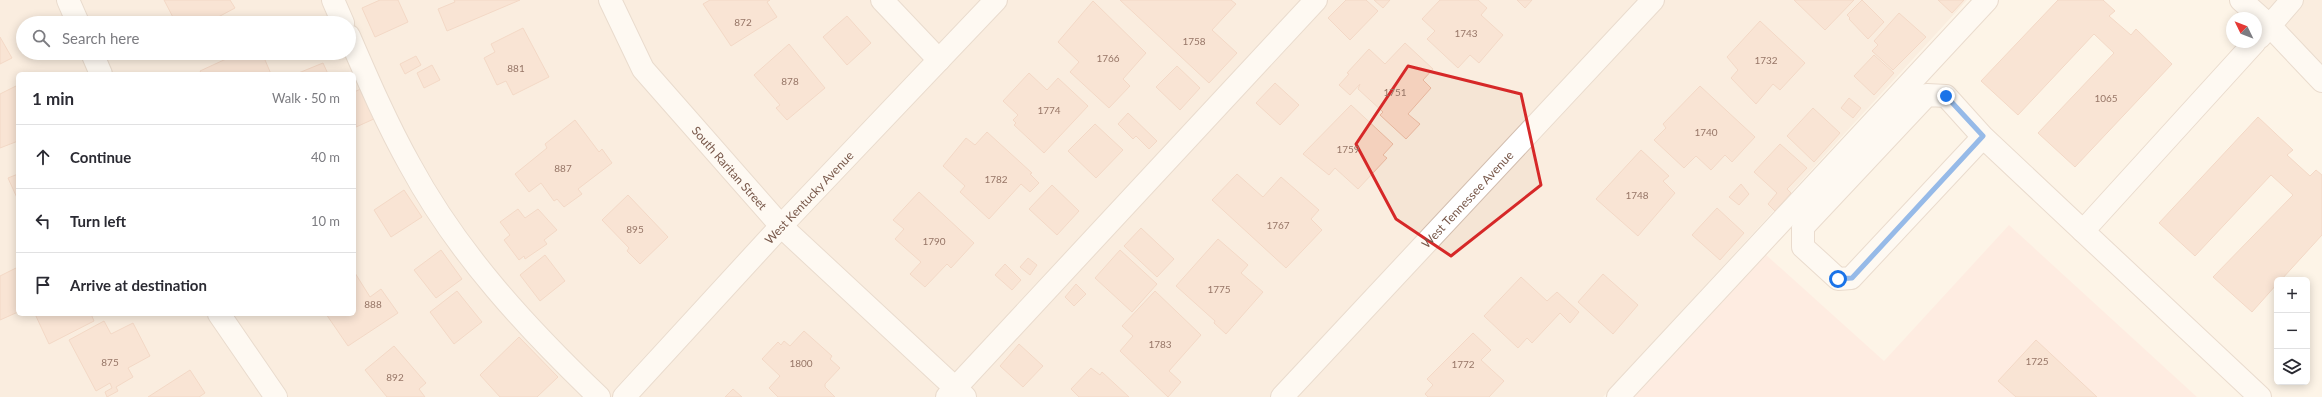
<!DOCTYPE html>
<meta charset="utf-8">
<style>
:root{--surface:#fff;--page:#f2f2f3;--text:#2b2b33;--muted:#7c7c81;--line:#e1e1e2}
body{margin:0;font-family:Lato,sans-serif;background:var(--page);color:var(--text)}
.controls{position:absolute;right:12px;bottom:12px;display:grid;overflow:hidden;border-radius:6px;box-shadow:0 2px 10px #0003}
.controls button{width:36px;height:36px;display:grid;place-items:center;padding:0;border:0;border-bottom:1px solid var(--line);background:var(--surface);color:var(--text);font:20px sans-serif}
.compass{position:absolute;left:2226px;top:12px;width:36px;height:36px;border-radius:50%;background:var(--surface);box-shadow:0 2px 10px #0003;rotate:313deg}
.stop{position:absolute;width:12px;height:12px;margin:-9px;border:3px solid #1a73e8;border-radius:50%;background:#fff}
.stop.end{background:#1a73e8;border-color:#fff;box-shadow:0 1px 4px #0008}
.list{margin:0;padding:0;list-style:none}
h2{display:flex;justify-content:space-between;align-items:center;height:52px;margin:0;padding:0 16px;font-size:17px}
h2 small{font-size:13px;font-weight:400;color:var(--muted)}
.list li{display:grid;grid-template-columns:26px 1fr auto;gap:12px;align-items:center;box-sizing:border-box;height:64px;padding:0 16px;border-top:1px solid var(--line)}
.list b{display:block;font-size:15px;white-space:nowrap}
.list em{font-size:13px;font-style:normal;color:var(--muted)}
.icon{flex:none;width:22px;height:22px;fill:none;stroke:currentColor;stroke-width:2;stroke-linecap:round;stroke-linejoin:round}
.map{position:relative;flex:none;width:2322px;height:397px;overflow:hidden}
.search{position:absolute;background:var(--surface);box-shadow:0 2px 10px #0003;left:16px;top:16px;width:340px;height:44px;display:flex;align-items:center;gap:10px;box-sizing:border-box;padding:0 14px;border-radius:22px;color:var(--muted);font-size:15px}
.panel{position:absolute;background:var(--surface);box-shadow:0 2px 10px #0003;left:16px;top:72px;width:340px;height:244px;border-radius:6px}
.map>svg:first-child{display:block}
.residential{fill:#f5e5d5;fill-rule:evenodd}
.commercial{fill:#fee3da}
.building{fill:#f4d1bd;stroke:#e7b69d}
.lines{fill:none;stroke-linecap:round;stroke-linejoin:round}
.minor-casing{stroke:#d2bdae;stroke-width:24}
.minor{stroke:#fff;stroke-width:22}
.route{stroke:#1a73e8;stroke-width:5}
.marked{fill:none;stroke:#d62828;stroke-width:3;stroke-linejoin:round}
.labels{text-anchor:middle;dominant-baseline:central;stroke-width:4;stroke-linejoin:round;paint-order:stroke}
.number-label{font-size:10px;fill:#977667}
.street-label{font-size:12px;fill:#78584a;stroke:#fff8ee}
</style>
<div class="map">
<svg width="2322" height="397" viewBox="0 0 2322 397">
<rect width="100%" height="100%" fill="#fdf4e7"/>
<g class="residential">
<path d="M0 0H1967L1603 397H0ZM23 23H349V53H23ZM18 74H354V314H18Z"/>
<polygon points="2248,0 2322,0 2322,70"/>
</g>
<polygon class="commercial" points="2009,225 2197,397 1631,397 1764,253 1884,361"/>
<g class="building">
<polygon points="164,0 230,0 235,8 207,23 176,23"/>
<polygon points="380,0 398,0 408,22 375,37 362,8"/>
<polygon points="454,0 520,0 447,31 438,9 455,2"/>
<polygon points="710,0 770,0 767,2 777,17 731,46 703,4"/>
<polygon points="1120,0 1231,0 1236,4 1212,30 1237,53 1209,83"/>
<polygon points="1346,0 1366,0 1378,11 1350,40 1328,18"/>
<polygon points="1374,0 1390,0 1383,8"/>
<polygon points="1440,0 1478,0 1487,8 1481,15 1503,35 1479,63 1470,55 1458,68 1427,39 1435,31 1422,19"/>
<polygon points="1517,0 1532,0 1525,8"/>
<polygon points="1794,0 1854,0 1825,30"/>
<polygon points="1862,0 1884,22 1868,39 1849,19 1850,18 1847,15"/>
<polygon points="1938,0 1964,0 1952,13"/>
<polygon points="2058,0 2103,0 2115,11 2109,16 2131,35 2136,29 2172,64 2075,167 2038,133 2114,53 2094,34 2018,115 1981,81"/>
<polygon points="1093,1 1146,53 1123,79 1130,86 1109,108 1070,72 1079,62 1058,42"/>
<polygon points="1899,13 1926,37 1893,70 1872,51 1878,45 1874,41"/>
<polygon points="847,16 871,43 847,65 823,37"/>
<polygon points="1760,21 1805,63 1780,90 1773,84 1756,104 1731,78 1738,70 1727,57"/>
<polygon points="523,28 549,77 513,95 506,81 497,85 484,58 495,52 491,44"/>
<polygon points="0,37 12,58 0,64"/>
<polygon points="1405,43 1433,69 1423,80 1431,88 1408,114 1420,124 1406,139 1380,115 1383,112 1358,89 1360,84 1350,95 1339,85 1349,74 1347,73 1369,49 1385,64"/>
<polygon points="789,44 825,88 787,120 776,108 780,105 754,75"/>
<polygon points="239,53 262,53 271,74 202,74 200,71"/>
<polygon points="1874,55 1894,73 1874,95 1854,76"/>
<polygon points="416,56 421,65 405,74 400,64"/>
<polygon points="323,63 328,74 296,74"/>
<polygon points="432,65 440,80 424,88 417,73"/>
<polygon points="1177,66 1200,88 1180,110 1156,87"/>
<polygon points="1029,73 1047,90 1058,78 1088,106 1044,153 1014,125 1016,123 1013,120 1018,115 1003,101"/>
<polygon points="1275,83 1299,105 1280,125 1256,103"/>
<polygon points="18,85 18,141 0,148 0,94"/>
<polygon points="1700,86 1755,137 1732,162 1725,155 1711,170 1696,156 1684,168 1654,140 1666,128 1663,124"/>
<polygon points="363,88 376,118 356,127 354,92"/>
<polygon points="1849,98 1861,108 1853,118 1841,108"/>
<polygon points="1351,105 1393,144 1383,155 1387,158 1358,189 1335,168 1329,175 1303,154"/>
<polygon points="1813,108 1840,133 1814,162 1787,136"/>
<polygon points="1128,113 1157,141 1149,149 1136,136 1133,139 1118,124"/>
<polygon points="2258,117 2293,150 2287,155 2310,176 2316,170 2322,175 2322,235 2281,280 2277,280 2277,284 2252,312 2213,277 2293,195 2271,175 2195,256 2159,223"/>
<polygon points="575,120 599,152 602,149 612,163 578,189 582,194 564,207 557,199 554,201 541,183 529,192 515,174 547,148 545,144"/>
<polygon points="1095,124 1123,150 1096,178 1068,151"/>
<polygon points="987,132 1032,173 1030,174 1039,183 1030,192 1021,184 989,219 960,192 965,186 943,166 966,138 975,145"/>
<polygon points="1780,144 1807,168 1787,189 1791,193 1775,211 1768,204 1777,193 1754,172"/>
<polygon points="1641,150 1669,176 1663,181 1675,193 1638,236 1596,199"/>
<polygon points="18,174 18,200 8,178"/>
<polygon points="1237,174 1263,197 1281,177 1319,210 1311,219 1322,230 1286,268 1212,200"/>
<polygon points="1741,184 1749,194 1739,205 1729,197"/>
<polygon points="1052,185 1079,211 1057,235 1029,209"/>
<polygon points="404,190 422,217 391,237 374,210"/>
<polygon points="919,192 974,243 951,268 947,264 925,287 910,274 921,262 895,239 904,229 893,220"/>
<polygon points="628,195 668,237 640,264 627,251 629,248 602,220"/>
<polygon points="1717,208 1744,233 1720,260 1692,235"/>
<polygon points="518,209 525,218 538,209 557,230 544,240 547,244 525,259 524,256 519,260 504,240 510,235 500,222"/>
<polygon points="1141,228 1174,259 1157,277 1124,246"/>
<polygon points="1218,239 1248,265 1241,273 1263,292 1226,334 1214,323 1215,321 1176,286"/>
<polygon points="441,250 462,279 436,298 414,270"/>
<polygon points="1120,250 1157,284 1132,312 1095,278"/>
<polygon points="545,255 565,281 540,301 520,275"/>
<polygon points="1028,258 1037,265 1030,275 1020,267"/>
<polygon points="1005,264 1021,280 1012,290 995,275"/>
<polygon points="18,267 18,312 0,320 0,276"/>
<polygon points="355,273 370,297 381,289 398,313 348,346 326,314 354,314"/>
<polygon points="1603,274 1638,305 1613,334 1578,302"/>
<polygon points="1521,277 1547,301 1557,292 1579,312 1570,323 1560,313 1532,343 1527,338 1518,348 1484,316"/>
<polygon points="1076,284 1086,294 1074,306 1065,297"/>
<polygon points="457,291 482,322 454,344 430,312"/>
<polygon points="1155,291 1201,335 1169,371 1181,382 1168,397 1120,351 1133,336 1122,326"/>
<polygon points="35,314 91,314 94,321 49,344"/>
<polygon points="104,321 111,334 133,323 150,356 128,368 133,377 116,387 118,391 107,397 105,392 112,388 110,383 96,391 69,340"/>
<polygon points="804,331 832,356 830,359 840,368 825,384 825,387 835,397 778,397 769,388 780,376 762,359 778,342 781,345 784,341 790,346"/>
<polygon points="1473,333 1491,350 1481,360 1504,381 1489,397 1428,397 1425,394 1433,385 1427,379"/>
<polygon points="519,337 558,377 537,397 500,397 480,375"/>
<polygon points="2036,340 2097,397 2016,397 1998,381"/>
<polygon points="1019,344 1043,366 1023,387 1000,366"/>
<polygon points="394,346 426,383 419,389 425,397 387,397 365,370"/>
<polygon points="1091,368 1100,375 1102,372 1129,397 1079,397 1071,389"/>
<polygon points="190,370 205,393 199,397 148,397"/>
<polygon points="733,389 742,397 725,397"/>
</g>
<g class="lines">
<defs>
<g id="minor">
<polyline points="68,0 78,23"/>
<polyline points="333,0 343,23"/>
<path id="s1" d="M610 0 643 69 781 226 965 397"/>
<polyline points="882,0 939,60"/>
<polyline points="2241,0 2270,26 2322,81"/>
<path d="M349 36C368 80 387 124 410 165 458 254 527 328 599 397"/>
<polyline points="2260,37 2292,0"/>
<polyline points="2255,42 2083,231 2260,397"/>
<polyline points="92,53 101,74"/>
<polyline points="1983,137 1946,96 1927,95 1803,227 1803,247 1838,279 1851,278 1983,137 2083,231"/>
<polyline points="219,314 276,397"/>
<path id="s2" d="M624 397 781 226 996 0"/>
<polyline points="947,397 1316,0"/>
<path id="s3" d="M1282 397 1653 0"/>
<polyline points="1618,397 1987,0"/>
</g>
</defs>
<use href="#minor" class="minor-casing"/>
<use href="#minor" class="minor"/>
</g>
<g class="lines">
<polyline class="route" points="1838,279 1852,278 1983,136 1946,96"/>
</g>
<path d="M0 0H2322V397H0ZM1408 66 1521 94 1541 185 1451 256 1396 219 1356 144Z" fill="#fdf4e7" fill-opacity=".55" fill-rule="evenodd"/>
<path class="marked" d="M1408 66 1521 94 1541 185 1451 256 1396 219 1356 144Z"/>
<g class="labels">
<g class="number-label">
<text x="743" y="22">872</text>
<text x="1466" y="33">1743</text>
<text x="1194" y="41">1758</text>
<text x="1108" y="58">1766</text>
<text x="1766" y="60">1732</text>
<text x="516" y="68">881</text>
<text x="790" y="81">878</text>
<text x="1395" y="92">1751</text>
<text x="2106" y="98">1065</text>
<text x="1049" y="110">1774</text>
<text x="1706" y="132">1740</text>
<text x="1348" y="149">1759</text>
<text x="563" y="168">887</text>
<text x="996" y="179">1782</text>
<text x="1637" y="195">1748</text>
<text x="1278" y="225">1767</text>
<text x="635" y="229">895</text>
<text x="934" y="241">1790</text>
<text x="1219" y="289">1775</text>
<text x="373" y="304">888</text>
<text x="1160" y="344">1783</text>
<text x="2037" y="361">1725</text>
<text x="110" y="362">875</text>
<text x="801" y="363">1800</text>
<text x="1463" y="364">1772</text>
<text x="395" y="377">892</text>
</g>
<g class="street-label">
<text stroke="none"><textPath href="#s1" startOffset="208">South Raritan Street</textPath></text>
<text stroke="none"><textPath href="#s2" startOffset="272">West Kentucky Avenue</textPath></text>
<text stroke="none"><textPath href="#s3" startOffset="271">West Tennessee Avenue</textPath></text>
</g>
</g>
</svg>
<div class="controls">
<button>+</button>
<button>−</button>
<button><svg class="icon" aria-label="layers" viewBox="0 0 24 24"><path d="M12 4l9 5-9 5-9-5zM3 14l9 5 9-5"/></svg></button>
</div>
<svg class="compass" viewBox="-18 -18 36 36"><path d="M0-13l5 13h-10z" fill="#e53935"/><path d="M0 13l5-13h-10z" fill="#7c7c81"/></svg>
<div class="stop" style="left:1838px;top:279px"></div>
<div class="stop end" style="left:1946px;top:96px"></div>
<div class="search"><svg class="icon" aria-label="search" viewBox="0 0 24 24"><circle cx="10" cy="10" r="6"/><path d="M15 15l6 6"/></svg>Search here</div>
<section class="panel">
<h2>1 min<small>Walk · 50 m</small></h2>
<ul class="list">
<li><svg class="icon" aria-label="ahead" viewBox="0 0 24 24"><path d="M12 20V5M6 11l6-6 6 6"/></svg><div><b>Continue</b></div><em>40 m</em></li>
<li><svg class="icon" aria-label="left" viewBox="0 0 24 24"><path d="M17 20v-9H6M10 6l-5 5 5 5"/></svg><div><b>Turn left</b></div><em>10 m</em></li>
<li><svg class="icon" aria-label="arrive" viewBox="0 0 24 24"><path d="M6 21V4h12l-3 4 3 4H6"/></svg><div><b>Arrive at destination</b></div></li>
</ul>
</section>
</div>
